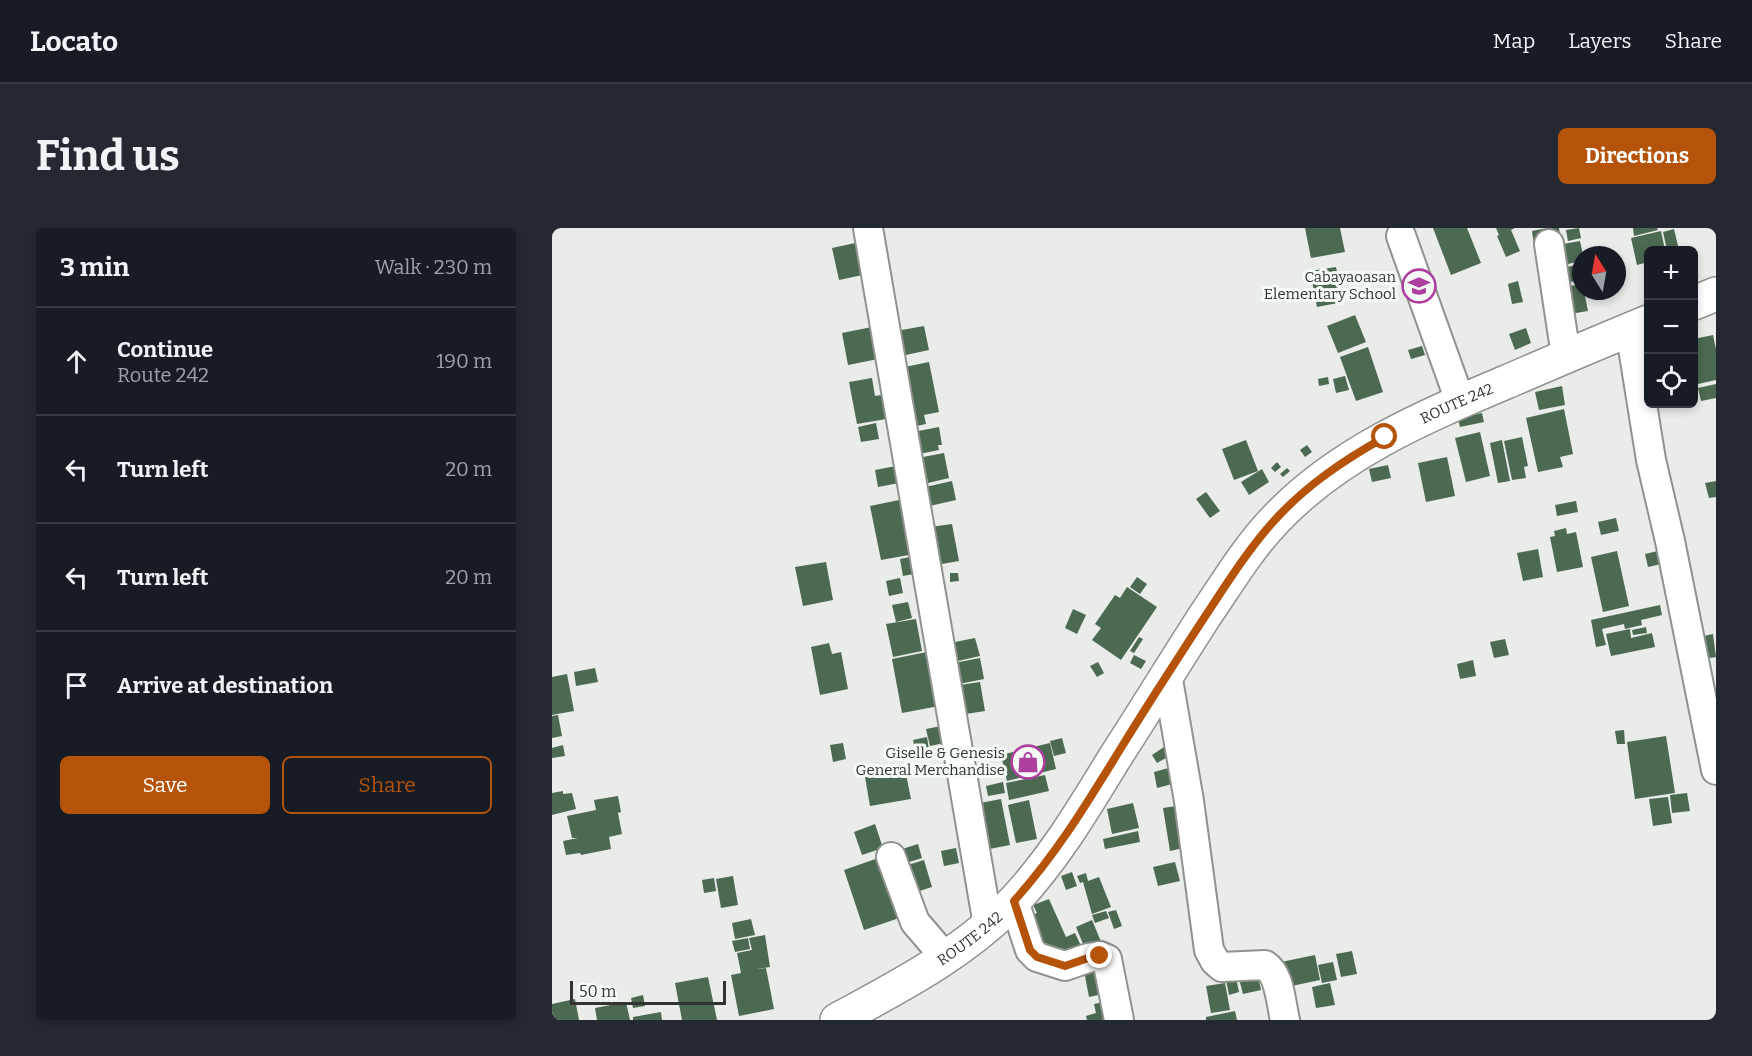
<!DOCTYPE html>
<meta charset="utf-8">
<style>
:root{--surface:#171b24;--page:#242831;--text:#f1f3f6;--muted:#9ea1a6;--line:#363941;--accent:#b45309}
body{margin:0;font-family:Bitter,serif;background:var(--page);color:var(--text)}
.controls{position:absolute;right:18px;top:18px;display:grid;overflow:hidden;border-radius:9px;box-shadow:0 3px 9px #0003}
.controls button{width:54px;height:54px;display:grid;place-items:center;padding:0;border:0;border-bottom:2px solid var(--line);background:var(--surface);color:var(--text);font:30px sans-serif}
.compass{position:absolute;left:1020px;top:18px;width:54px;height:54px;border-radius:50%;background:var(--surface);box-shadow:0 3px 9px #0003;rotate:349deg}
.scale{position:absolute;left:18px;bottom:15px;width:156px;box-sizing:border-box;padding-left:6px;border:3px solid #323332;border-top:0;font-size:16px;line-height:21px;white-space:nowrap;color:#323332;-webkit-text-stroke:4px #f6faf7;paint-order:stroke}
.stop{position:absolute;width:18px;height:18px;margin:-14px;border:4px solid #b45309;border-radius:50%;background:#fff}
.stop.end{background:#b45309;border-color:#fff;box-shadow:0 2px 6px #0008}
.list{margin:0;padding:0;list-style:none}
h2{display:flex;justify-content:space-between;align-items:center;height:78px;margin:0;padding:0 24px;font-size:26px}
h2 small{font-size:20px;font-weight:400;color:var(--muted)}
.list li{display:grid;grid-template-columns:39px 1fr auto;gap:18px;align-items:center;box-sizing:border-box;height:108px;padding:0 24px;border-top:2px solid var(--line)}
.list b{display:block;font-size:22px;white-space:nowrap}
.list p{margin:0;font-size:20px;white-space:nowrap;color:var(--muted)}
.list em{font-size:20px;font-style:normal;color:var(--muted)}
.actions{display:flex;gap:12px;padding:18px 24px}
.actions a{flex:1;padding:14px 0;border:2px solid var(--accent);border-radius:9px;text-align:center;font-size:21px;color:var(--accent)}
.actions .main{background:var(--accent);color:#fff}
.icon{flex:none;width:33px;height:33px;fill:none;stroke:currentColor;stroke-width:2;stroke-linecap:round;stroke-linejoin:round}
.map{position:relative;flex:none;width:1164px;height:792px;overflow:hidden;border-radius:9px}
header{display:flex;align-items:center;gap:36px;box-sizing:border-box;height:84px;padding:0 30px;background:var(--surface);border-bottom:2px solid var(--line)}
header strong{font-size:28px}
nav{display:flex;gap:33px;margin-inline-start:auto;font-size:21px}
.intro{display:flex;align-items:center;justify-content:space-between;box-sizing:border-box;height:144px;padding:0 36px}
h1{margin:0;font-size:42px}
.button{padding:15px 27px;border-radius:9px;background:var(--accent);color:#fff;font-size:21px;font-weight:700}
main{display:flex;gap:36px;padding:0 36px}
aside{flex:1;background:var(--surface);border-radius:9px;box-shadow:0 3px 9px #0003}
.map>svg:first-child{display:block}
.building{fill:#4c6951}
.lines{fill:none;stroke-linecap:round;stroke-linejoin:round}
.minor-casing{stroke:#8f928f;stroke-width:32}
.major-casing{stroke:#8f928f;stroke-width:36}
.minor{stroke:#fff;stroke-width:28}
.major{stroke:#fff;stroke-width:33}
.route{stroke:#b45309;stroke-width:8}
.labels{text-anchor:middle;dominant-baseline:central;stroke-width:6;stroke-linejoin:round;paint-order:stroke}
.poi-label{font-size:15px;fill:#323332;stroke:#f6faf7;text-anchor:end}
.street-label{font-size:15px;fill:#323332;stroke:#f6faf7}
</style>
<header>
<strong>Locato</strong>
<nav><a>Map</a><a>Layers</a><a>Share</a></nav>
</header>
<div class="intro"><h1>Find us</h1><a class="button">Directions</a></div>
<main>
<aside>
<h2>3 min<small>Walk · 230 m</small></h2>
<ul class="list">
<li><svg class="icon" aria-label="ahead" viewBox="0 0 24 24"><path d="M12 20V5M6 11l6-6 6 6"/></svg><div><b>Continue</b><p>Route 242</p></div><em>190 m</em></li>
<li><svg class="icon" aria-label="left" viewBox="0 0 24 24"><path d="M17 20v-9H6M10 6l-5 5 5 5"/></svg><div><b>Turn left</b></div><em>20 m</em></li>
<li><svg class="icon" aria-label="left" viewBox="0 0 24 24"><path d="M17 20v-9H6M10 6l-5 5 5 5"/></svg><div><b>Turn left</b></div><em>20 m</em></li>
<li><svg class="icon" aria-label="arrive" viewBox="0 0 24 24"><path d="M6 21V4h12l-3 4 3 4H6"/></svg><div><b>Arrive at destination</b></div></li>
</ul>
<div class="actions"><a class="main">Save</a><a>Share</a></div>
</aside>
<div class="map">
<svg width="1164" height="792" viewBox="0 0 1164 792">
<rect width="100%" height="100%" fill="#e9ece9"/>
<g class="building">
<polygon points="753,0 788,0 793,24 759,30"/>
<polygon points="881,0 915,0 929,35 899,47"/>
<polygon points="944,0 963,0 959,2 968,23 954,29 945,8 947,7"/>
<polygon points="995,0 998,15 982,17 980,3"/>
<polygon points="996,0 1007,0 1008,7 998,9"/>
<polygon points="1027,0 1029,10 1016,13 1014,2"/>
<polygon points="1081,0 1105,0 1106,2 1082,8"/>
<polygon points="1122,1 1127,22 1115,22 1111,4"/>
<polygon points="1109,3 1113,22 1096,22 1096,34 1085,37 1079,10"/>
<polygon points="1028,13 1031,27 1029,27 1029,33 1016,36 1011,16"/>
<polygon points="308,14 315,46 287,52 280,20"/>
<polygon points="1029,36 1029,52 1009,56 1006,41"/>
<polygon points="784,39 791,74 765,79 758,43"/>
<polygon points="966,53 971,74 960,76 956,56"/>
<polygon points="1029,56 1029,63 1032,63 1036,83 1018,86 1013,59"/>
<polygon points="803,87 814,114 786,125 775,98"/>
<polygon points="372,98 377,122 349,128 344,103"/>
<polygon points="320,99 326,131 296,137 290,105"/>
<polygon points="974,100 979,115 963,122 957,106"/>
<polygon points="1161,107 1164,121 1164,152 1146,156 1142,135 1142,111"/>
<polygon points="870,118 873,127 859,131 856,122"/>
<polygon points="816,119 831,164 804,173 788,129"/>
<polygon points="377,134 387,184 372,187 374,196 355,200 343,141"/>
<polygon points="793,148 797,162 784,165 781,151"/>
<polygon points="776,149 777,156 767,158 766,151"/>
<polygon points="320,150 323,168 336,166 340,190 305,196 297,154"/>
<polygon points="1164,156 1164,170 1149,173 1146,160"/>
<polygon points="1010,158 1013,177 987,182 983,164"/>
<polygon points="1012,181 1021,226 1008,229 1011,239 986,244 974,190"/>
<polygon points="930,185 932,194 908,199 906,191"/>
<polygon points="324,195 327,211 309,214 306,199"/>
<polygon points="387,199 390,217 386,217 387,222 367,226 356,205"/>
<polygon points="928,204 938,248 914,254 903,210"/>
<polygon points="970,209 976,238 972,239 974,250 960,252 952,213"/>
<polygon points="694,212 706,243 682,252 670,221"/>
<polygon points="950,212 958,253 946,255 938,215"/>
<polygon points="755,217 760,224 753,229 748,222"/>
<polygon points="392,225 397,250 376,255 371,229"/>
<polygon points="895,229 903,268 874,274 866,235"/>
<polygon points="725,234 729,239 723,244 719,240"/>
<polygon points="836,237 839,250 820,254 817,241"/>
<polygon points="344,238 347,255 326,259 323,242"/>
<polygon points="735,240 738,243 731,249 728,246"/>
<polygon points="710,241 717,254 697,267 689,254"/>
<polygon points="400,253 404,272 373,279 369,260"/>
<polygon points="1164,253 1164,269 1157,270 1153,255"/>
<polygon points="654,264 668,283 658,290 644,271"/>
<polygon points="357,270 368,325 329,332 318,278"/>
<polygon points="1024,273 1026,284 1005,288 1003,277"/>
<polygon points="1064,290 1067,303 1049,307 1046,294"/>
<polygon points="400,296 407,333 384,337 378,299"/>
<polygon points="1014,300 1015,306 1024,304 1031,339 1005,344 998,309 1003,308 1002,303"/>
<polygon points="986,321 991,349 971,353 965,325"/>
<polygon points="1065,323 1077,378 1051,384 1039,329"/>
<polygon points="1106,323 1109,336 1096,339 1093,326"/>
<polygon points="368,327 372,344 351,348 348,331"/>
<polygon points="274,334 281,372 251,378 243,339"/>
<polygon points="398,345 406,345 407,353 398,354"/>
<polygon points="585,349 595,356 588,366 578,359"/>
<polygon points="348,350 351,365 337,368 334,353"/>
<polygon points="575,359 605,379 569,432 540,412 549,400 543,396 563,367 568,370"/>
<polygon points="356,374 360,390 344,394 340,377"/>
<polygon points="1108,377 1110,387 1089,392 1090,397 1073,401 1072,396 1050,401 1054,417 1044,419 1039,392"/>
<polygon points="521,381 534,387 525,406 513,400"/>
<polygon points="364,391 370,423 341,429 334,396"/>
<polygon points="1094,399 1095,405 1081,407 1080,402"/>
<polygon points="1078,401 1079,410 1100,405 1103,419 1059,428 1054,406"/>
<polygon points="1161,406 1164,429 1152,431 1147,409"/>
<polygon points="587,409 591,411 582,425 578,423"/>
<polygon points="423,410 428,428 397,435 393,416"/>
<polygon points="953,411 957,427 942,430 938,414"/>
<polygon points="277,415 280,426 289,424 296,461 268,467 259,419"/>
<polygon points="385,422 387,478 350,485 340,431"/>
<polygon points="582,427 594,433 589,441 578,435"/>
<polygon points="428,430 432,451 402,457 397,436"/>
<polygon points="921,432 924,448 908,451 905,436"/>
<polygon points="546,434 552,445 545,449 538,438"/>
<polygon points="43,440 46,454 24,458 22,444"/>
<polygon points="15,446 22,483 0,487 0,449"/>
<polygon points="428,454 433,483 407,487 401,458"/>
<polygon points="6,487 10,508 0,510 0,488"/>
<polygon points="394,497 397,514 378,518 374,501"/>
<polygon points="1072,502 1073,516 1065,516 1063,503"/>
<polygon points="1114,508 1123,565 1083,571 1075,514"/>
<polygon points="375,509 378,528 365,531 361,512"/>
<polygon points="510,510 514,525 502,528 498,513"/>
<polygon points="291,515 294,531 281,534 278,517"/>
<polygon points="498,515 504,541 455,553 449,527"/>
<polygon points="11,517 13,528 0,530 0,520"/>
<polygon points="615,517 621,526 605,535 600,527"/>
<polygon points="620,539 624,555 605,560 602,544"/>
<polygon points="353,541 359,571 318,578 313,549"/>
<polygon points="493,547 497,563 457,572 454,555"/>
<polygon points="451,554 453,565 436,568 434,558"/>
<polygon points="11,563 11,566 20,565 24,581 0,587 0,565"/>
<polygon points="1135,565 1138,583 1120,585 1118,567"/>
<polygon points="66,568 69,584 66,585 70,606 57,609 59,621 29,627 28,625 14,627 11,613 26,610 20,610 15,588 44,582 42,572"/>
<polygon points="1116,569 1120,595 1101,598 1097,571"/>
<polygon points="449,571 458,617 432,622 423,576"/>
<polygon points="477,572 485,611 464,615 456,577"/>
<polygon points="581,575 587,600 560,606 555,581"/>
<polygon points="624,578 631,620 618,623 611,580"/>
<polygon points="323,596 331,620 310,627 302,604"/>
<polygon points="586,603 588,614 553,621 551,611"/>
<polygon points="366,616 370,630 351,636 347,622"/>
<polygon points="404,620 407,635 392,638 389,623"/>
<polygon points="332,628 353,688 312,702 292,642"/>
<polygon points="372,632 380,659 358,666 349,639"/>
<polygon points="623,634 628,653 606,658 601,639"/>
<polygon points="520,644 525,658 514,662 509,648"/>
<polygon points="534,645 536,653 547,649 559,679 540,686 531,654 528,655 525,648"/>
<polygon points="181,648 186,677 169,680 164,651"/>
<polygon points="162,650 164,663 152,665 150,652"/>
<polygon points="497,671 514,709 523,705 530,720 500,733 491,718 478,688 485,685 481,677"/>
<polygon points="564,682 570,698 562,701 556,684"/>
<polygon points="554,683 557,690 543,695 540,687"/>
<polygon points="199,691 203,707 183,711 180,695"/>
<polygon points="540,692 550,716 534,723 524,699"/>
<polygon points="213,707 218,739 204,741 214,740 222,781 187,788 179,747 189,745 185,725 200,722 197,710"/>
<polygon points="196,710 198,721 183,724 180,713"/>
<polygon points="800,723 805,746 789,749 784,726"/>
<polygon points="763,727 768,752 735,759 729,734"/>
<polygon points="781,734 785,752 770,755 766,737"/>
<polygon points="554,739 560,764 537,769 532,743"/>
<polygon points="705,743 709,762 691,766 686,747"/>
<polygon points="156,749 165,792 130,792 123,755"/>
<polygon points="684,750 687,764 677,767 674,752"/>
<polygon points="673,755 678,782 659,785 654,758"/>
<polygon points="778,755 783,777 764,780 760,759"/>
<polygon points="91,767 93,778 81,780 79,770"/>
<polygon points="23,771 27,792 0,792 0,776"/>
<polygon points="556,773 560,792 535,792 534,788 544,785 542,776"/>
<polygon points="74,774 78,792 45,792 43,780"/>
<polygon points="683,783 685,792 654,792 654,789"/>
<polygon points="109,784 110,792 81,792 81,789"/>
</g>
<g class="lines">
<defs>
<g id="minor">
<polyline points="316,0 436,697"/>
<polyline points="849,8 908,173"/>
<polyline points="997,16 1014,128"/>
<polyline points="1078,101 1099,232 1118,313 1164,542"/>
<path d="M615 446 637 573 657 722 663 733 670 739 713 737C728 746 729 776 733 792"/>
<polyline points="339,629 363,694 393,729"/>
<polyline points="462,673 478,722 485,729 513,738 536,730 548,728 555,731 567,792"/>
</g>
<g id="major">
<polyline points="1142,75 1164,66"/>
<path id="s1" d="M285 792C348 758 414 724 464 671 503 629 532 580 562 531 593 483 623 434 654 386 676 354 696 320 723 292 787 224 874 188 959 152 1005 132 1050 113 1096 94"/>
</g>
</defs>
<use href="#minor" class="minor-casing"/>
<use href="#major" class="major-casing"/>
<use href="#minor" class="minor"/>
<use href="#major" class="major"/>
</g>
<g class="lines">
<path class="route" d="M548 728 536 730 513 738 485 729 478 722 462 673C506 624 535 575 569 520 596 476 624 433 652 390 674 357 695 323 721 294 753 258 792 232 833 209"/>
</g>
<defs>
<symbol id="school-ring" viewBox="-11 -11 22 22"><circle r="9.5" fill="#f6faf7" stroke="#ad3f9e" stroke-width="1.5"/><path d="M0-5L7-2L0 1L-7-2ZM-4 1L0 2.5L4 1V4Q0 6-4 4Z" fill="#ad3f9e"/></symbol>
<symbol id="shop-ring" viewBox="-11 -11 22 22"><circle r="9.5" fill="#f6faf7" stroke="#ad3f9e" stroke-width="1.5"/><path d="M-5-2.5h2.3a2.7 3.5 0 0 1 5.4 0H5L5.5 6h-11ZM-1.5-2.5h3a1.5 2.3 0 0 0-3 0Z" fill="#ad3f9e"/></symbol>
</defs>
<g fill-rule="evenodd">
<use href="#school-ring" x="848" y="39" width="38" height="38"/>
<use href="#shop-ring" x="457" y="515" width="38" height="38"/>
</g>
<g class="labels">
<g class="poi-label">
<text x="844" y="49">Cabayaoasan<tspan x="844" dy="17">Elementary School</tspan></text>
<text x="453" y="525">Giselle &amp; Genesis<tspan x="453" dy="17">General Merchandise</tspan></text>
</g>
<g class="street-label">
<text stroke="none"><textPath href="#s1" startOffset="894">ROUTE 242</textPath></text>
<text stroke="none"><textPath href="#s1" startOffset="156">ROUTE 242</textPath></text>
</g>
</g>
</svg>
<div class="controls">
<button>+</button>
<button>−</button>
<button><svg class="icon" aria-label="locate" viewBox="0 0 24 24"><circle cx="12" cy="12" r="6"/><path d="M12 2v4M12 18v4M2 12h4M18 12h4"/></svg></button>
</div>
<svg class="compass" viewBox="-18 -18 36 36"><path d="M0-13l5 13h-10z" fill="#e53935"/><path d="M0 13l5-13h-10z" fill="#9ea1a6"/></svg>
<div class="scale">50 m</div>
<div class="stop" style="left:833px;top:209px"></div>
<div class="stop end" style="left:548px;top:728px"></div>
</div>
</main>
